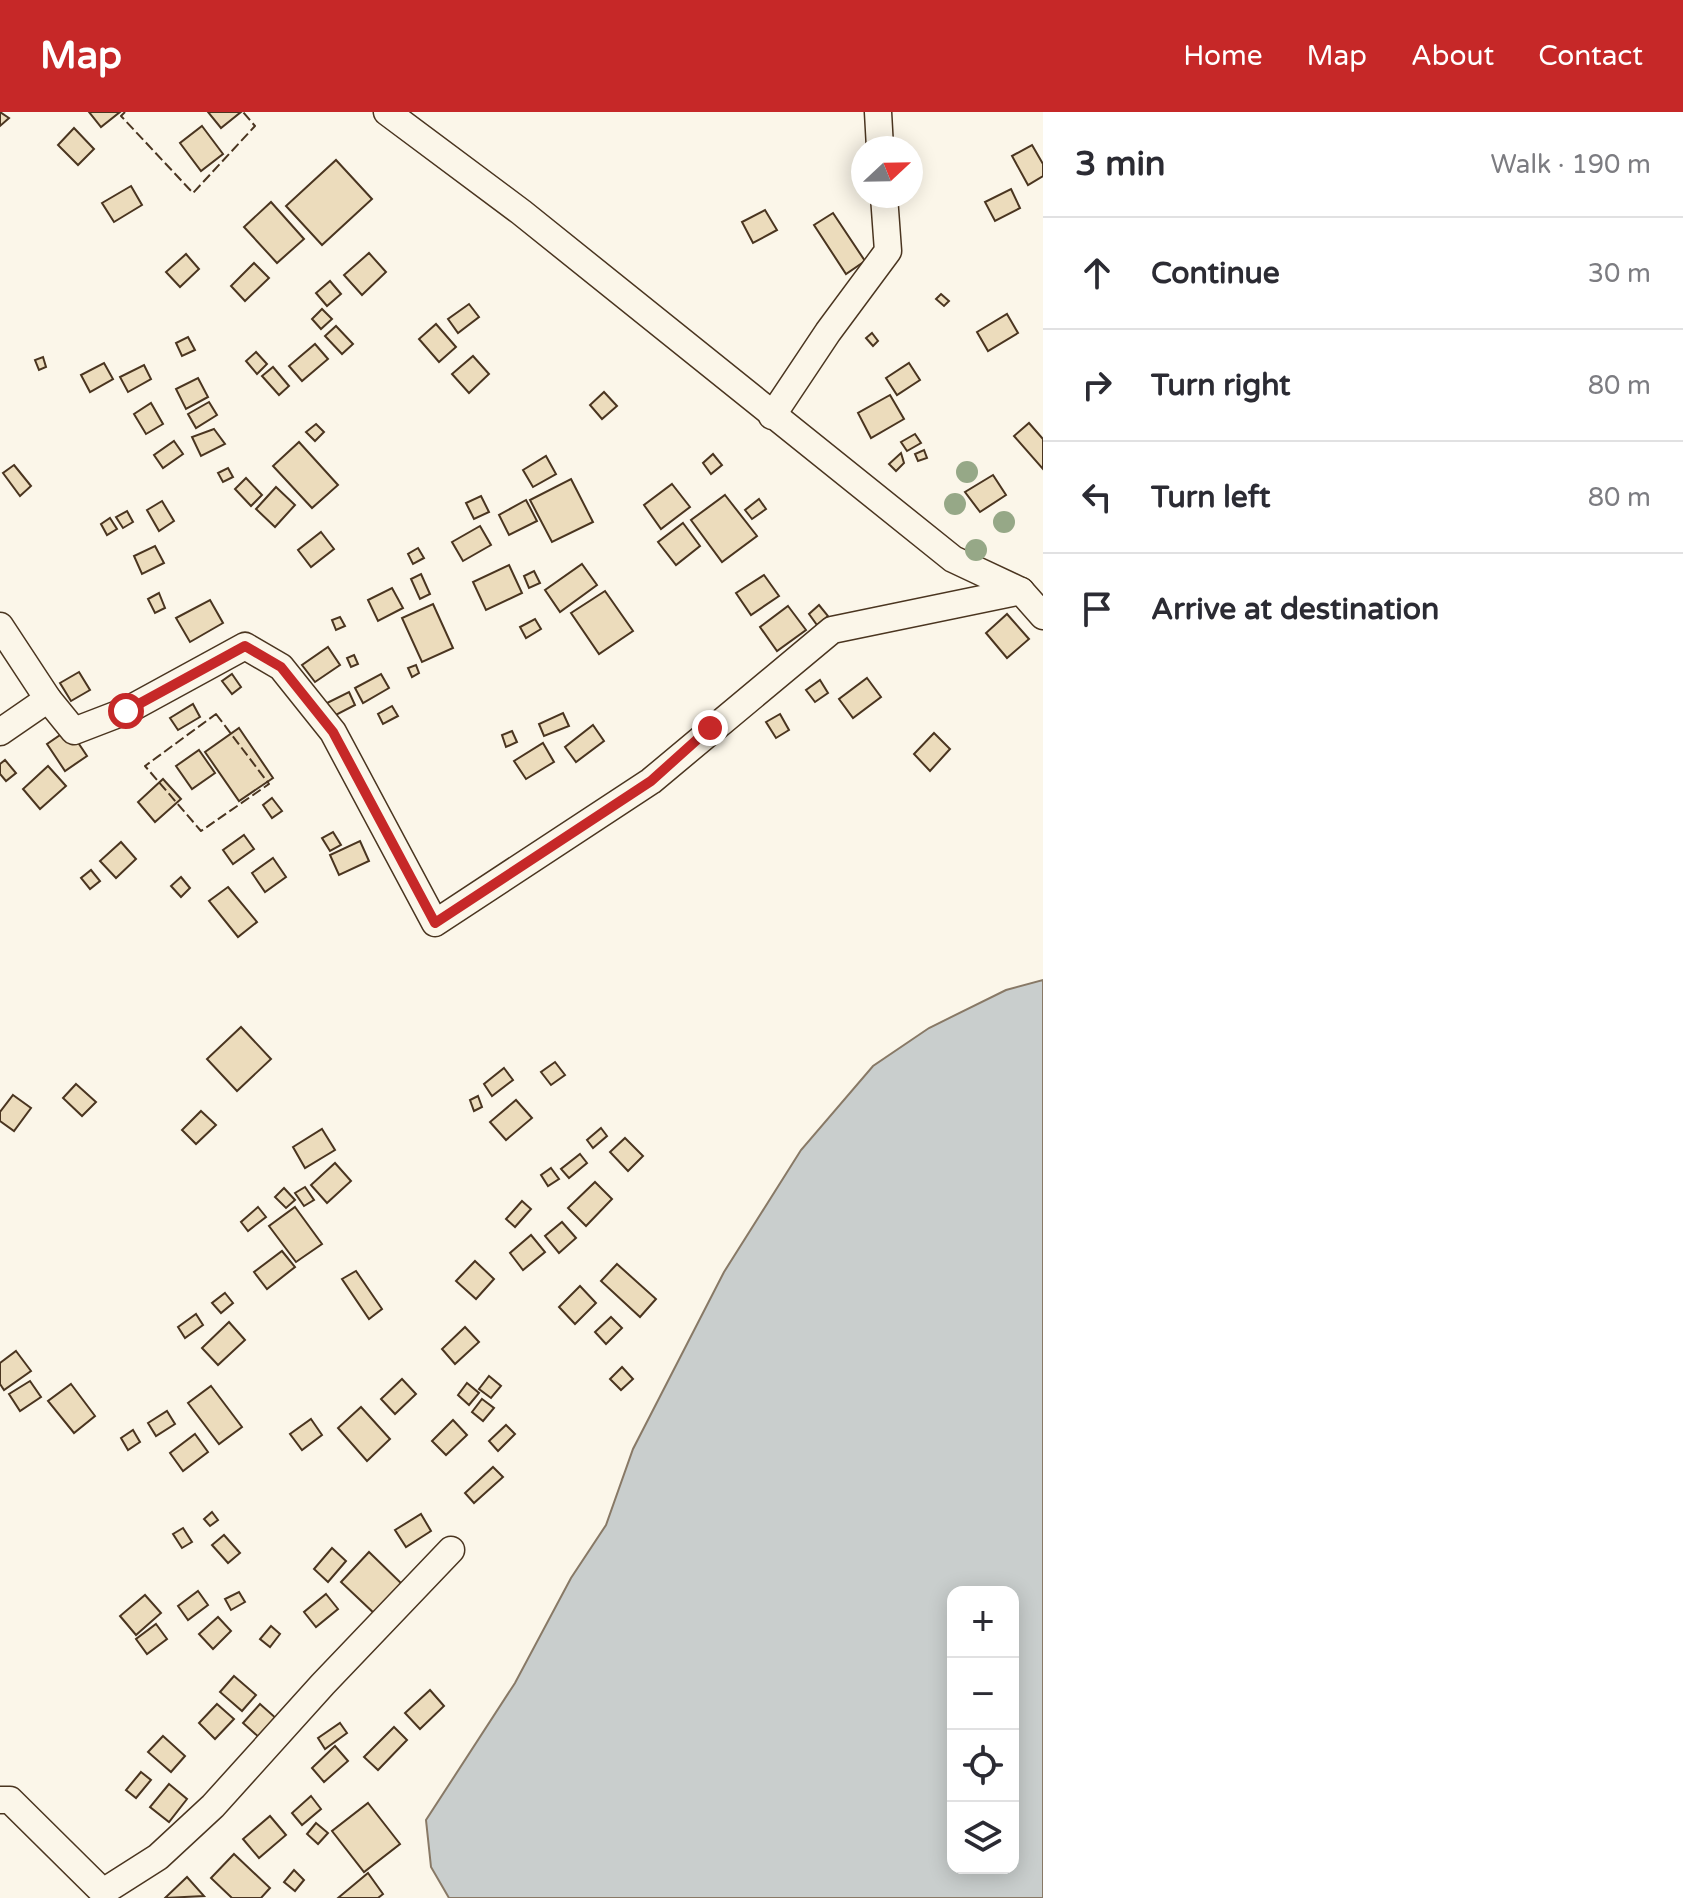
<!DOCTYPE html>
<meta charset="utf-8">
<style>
:root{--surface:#fff;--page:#f2f2f3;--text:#2b2b33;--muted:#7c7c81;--line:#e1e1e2;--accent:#c62828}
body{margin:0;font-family:"Varela Round",sans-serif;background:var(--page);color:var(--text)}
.controls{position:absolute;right:24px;bottom:24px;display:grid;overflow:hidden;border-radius:16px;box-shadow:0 4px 20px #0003}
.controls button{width:72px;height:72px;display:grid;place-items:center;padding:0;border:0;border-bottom:2px solid var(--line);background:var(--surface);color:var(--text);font:40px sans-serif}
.compass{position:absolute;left:851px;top:24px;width:72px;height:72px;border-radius:50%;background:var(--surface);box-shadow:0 4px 20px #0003;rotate:68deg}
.stop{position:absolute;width:24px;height:24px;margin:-18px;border:6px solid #c62828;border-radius:50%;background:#fff}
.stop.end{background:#c62828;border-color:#fff;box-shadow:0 2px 8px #0008}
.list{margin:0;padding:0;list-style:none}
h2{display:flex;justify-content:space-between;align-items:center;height:104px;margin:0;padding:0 32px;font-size:34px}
h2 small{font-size:26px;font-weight:400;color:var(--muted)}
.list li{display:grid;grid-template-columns:52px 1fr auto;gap:24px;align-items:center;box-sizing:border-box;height:112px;padding:0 32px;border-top:2px solid var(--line)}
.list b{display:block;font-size:30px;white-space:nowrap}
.list em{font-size:26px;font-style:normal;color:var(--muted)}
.icon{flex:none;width:44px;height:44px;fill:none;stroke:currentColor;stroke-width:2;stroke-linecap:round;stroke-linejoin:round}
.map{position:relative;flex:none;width:1043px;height:1786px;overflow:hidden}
header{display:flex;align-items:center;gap:48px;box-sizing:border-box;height:112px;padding:0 40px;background:var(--accent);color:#fff}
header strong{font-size:38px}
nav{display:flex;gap:44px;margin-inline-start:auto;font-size:28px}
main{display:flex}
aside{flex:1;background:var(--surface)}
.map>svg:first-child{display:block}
.water{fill:#c9cecd;stroke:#887966;stroke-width:2;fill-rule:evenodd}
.building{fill:#ecdcbc;stroke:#4a3520;stroke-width:2}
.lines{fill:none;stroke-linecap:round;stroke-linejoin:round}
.street-casing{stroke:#4a3520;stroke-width:29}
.street{stroke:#fbf6e9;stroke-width:26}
.fence{stroke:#4a3520;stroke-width:2;stroke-dasharray:10 4;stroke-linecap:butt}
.tree{fill:#96a887}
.route{stroke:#c62828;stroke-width:10}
</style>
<header>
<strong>Map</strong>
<nav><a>Home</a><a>Map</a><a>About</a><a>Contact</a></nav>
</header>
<main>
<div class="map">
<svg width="1043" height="1786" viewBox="0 0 1043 1786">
<rect width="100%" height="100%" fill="#fbf6e9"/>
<path class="water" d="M1043 868V1786H449L431 1755 426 1708 515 1571 571 1466 606 1413 633 1337 724 1160 801 1038 873 954 929 916 1006 878ZM953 1480H1013V1756H953Z"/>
<g class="building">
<polygon points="0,0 9,6 0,14"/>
<polygon points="89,0 120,0 101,15"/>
<polygon points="208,0 241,0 221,16"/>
<polygon points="202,14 223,42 201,59 180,31"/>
<polygon points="74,16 94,37 78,53 58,33"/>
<polygon points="1032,33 1043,52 1043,64 1028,73 1012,44"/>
<polygon points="336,48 372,87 322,133 286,94"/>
<polygon points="131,74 142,93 114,110 102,91"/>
<polygon points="1011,77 1020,96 995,109 985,90"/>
<polygon points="271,90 304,127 277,151 244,115"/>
<polygon points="765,98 777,118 753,131 742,110"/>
<polygon points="833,101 865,149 846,162 814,113"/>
<polygon points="369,141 386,160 362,183 344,163"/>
<polygon points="186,142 199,157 180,175 166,160"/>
<polygon points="254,151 269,166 245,189 231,174"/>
<polygon points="330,169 341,182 327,194 316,181"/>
<polygon points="941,182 949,189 944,194 936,187"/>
<polygon points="469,192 479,205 458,221 448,207"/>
<polygon points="322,197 332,207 321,217 312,207"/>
<polygon points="1007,202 1018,221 988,239 977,220"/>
<polygon points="436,212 456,235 439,250 419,227"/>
<polygon points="336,214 353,232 342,242 325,224"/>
<polygon points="872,221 878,229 873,234 866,226"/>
<polygon points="188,225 195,238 182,244 176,231"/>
<polygon points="315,232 328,247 302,269 289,254"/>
<polygon points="256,240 267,252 257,262 246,249"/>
<polygon points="473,244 489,262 469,281 452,262"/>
<polygon points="43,245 46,255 39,258 35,248"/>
<polygon points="104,251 113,267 90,280 81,263"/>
<polygon points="909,251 920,268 897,283 886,266"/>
<polygon points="144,253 151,267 128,280 120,265"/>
<polygon points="273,255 289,274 279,283 262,264"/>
<polygon points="198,266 208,285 186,297 176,277"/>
<polygon points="604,280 617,294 602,307 590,293"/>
<polygon points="890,283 904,307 871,326 858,301"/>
<polygon points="209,290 217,303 196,316 188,302"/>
<polygon points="151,291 163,312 146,322 134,302"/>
<polygon points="1029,311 1043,327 1043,357 1014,324"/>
<polygon points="316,312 324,320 315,329 306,320"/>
<polygon points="214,317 225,332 201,344 192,325"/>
<polygon points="915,322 921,331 907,339 901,330"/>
<polygon points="174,329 183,342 163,356 154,343"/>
<polygon points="299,330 338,373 312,396 273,354"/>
<polygon points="924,338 927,346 918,349 915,342"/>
<polygon points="901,341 904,351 896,359 889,352"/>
<polygon points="713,342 722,353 711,362 703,351"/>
<polygon points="546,344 556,362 533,375 523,358"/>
<polygon points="14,353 31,374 20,384 3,361"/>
<polygon points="228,356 233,365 223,370 218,361"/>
<polygon points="993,363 1006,383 980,400 965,380"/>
<polygon points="246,366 262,383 251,394 235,377"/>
<polygon points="571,367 593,410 552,430 530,388"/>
<polygon points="672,372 690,395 661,417 644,393"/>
<polygon points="276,375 295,393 275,415 256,397"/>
<polygon points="725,383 757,424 722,450 691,408"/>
<polygon points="481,384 489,400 474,407 466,391"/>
<polygon points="759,387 766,397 752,407 745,398"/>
<polygon points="526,388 537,409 509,423 499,403"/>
<polygon points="162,389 174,409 159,419 147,398"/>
<polygon points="127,399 133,410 123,416 116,405"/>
<polygon points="110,406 117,417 107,423 101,412"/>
<polygon points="683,411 700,434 676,453 658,430"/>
<polygon points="480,414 491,433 463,449 452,430"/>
<polygon points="321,420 334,437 311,455 298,438"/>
<polygon points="155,434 164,451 142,462 134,444"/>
<polygon points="418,436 424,446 413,452 408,442"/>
<polygon points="582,452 597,473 560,500 545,478"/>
<polygon points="509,453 522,481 486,498 473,470"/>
<polygon points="534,459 540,471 529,476 524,464"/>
<polygon points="421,462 430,482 420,487 411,467"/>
<polygon points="764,463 779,484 751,503 736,481"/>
<polygon points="392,476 403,496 378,509 368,488"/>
<polygon points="605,479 633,519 599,542 571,501"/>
<polygon points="159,481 165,496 155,501 148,487"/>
<polygon points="210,488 223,511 190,530 176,506"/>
<polygon points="433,492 453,536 422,550 402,506"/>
<polygon points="819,493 828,504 817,513 809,502"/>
<polygon points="788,494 806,518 777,539 760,515"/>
<polygon points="1007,502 1029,527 1007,546 986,521"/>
<polygon points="340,505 345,514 336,518 332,508"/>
<polygon points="535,507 541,517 526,526 520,515"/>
<polygon points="328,535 340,553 315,570 302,553"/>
<polygon points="354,543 358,552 351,555 347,546"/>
<polygon points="416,553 419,561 412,565 408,556"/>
<polygon points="79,560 90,578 71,589 60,571"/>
<polygon points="232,562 241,575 232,582 222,569"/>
<polygon points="381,562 389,576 363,591 355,576"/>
<polygon points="867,566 881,585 853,606 839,587"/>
<polygon points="820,568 828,581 815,590 806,578"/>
<polygon points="349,580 355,593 332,605 325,592"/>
<polygon points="193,592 200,605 178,618 170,606"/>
<polygon points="392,594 398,604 383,612 378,602"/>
<polygon points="563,601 569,614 544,624 539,612"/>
<polygon points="780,602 789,618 776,626 766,610"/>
<polygon points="593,613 604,629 576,650 565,635"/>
<polygon points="239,616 273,666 239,689 205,640"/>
<polygon points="69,617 87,644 65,659 47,632"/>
<polygon points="512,619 517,630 506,635 502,623"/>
<polygon points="934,621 950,637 930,659 914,642"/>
<polygon points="543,631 554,650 526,667 514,649"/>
<polygon points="199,638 215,661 192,677 176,654"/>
<polygon points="5,648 16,661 6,669 0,662 0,652"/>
<polygon points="48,654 66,674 40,697 23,677"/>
<polygon points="163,667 181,687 155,710 138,690"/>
<polygon points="272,686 282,699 272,706 263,693"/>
<polygon points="333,720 341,733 330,739 322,726"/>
<polygon points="244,723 254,737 233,752 223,738"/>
<polygon points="360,729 369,749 339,763 330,743"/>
<polygon points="121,730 136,747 116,766 100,749"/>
<polygon points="273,746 286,765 265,780 252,761"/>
<polygon points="91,758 100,769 90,777 81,766"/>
<polygon points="181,765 190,776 181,785 171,774"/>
<polygon points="228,775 257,810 238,825 209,789"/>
<polygon points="241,915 271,947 237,979 207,947"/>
<polygon points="555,950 565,963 551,973 541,960"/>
<polygon points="504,956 513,968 492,984 484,972"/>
<polygon points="76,972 96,990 82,1004 63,986"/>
<polygon points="13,983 31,996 14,1019 0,1009 0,1000"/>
<polygon points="478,984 482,995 474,999 470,988"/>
<polygon points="516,988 532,1006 506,1028 490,1010"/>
<polygon points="201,999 216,1013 196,1032 182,1018"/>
<polygon points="601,1016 607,1024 593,1036 587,1028"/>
<polygon points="322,1017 335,1038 305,1056 293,1035"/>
<polygon points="625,1026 643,1044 628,1059 610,1040"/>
<polygon points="580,1042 587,1051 569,1066 561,1057"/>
<polygon points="335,1051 351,1069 327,1091 311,1073"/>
<polygon points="551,1056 559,1067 548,1074 541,1063"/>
<polygon points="595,1070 612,1087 586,1114 568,1096"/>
<polygon points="305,1075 314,1088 304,1094 295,1081"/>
<polygon points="284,1076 295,1088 286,1096 275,1085"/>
<polygon points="522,1089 531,1097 515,1115 506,1107"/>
<polygon points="258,1095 266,1105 248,1119 241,1110"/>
<polygon points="295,1095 322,1132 296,1150 269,1114"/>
<polygon points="562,1110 576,1126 559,1141 545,1124"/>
<polygon points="531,1123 545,1140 523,1158 510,1141"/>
<polygon points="282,1139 295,1155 267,1177 254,1160"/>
<polygon points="475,1149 494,1167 476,1187 456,1169"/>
<polygon points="617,1152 656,1187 640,1205 601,1169"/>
<polygon points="356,1159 382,1197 369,1207 342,1167"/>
<polygon points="580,1174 596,1191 575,1212 559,1195"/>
<polygon points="225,1181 233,1191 221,1201 212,1191"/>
<polygon points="196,1202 203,1213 185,1226 178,1215"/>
<polygon points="611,1205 622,1216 606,1232 595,1220"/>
<polygon points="229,1210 245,1228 218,1253 202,1236"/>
<polygon points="465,1215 479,1230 455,1252 442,1237"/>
<polygon points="16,1239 31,1259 4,1278 0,1272 0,1251"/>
<polygon points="622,1255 633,1267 621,1278 610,1267"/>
<polygon points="489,1264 501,1274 491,1286 479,1277"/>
<polygon points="402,1267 416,1282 395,1302 381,1287"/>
<polygon points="30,1269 41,1285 20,1299 9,1282"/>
<polygon points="467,1271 479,1281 469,1293 458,1283"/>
<polygon points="71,1272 95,1304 74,1321 48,1289"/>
<polygon points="211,1274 242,1315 219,1332 188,1291"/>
<polygon points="482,1287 494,1296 483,1309 472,1300"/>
<polygon points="361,1295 390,1327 367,1349 338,1316"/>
<polygon points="167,1299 175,1312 156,1324 148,1311"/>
<polygon points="311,1307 322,1323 302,1338 290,1322"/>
<polygon points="453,1308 467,1323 446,1343 432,1329"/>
<polygon points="506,1313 515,1322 498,1339 489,1329"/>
<polygon points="133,1318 140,1330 128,1338 121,1326"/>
<polygon points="195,1322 208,1340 183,1359 170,1341"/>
<polygon points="493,1355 503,1365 474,1391 465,1381"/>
<polygon points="212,1400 218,1408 210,1414 204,1407"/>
<polygon points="421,1402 431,1419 406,1435 395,1418"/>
<polygon points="183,1416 192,1430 182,1436 173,1422"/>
<polygon points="224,1423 240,1441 228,1451 212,1433"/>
<polygon points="332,1436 346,1449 328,1470 314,1457"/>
<polygon points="369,1440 404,1474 376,1503 341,1470"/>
<polygon points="198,1479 208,1493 188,1508 178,1494"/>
<polygon points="239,1480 245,1490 231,1498 225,1487"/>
<polygon points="326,1482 338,1497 316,1515 304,1500"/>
<polygon points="145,1483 161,1501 136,1523 120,1504"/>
<polygon points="218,1505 231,1519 213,1537 199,1522"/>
<polygon points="156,1512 167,1527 147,1542 136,1527"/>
<polygon points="271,1514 280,1522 270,1535 260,1527"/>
<polygon points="234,1564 256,1583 242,1599 220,1580"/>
<polygon points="430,1578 444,1594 420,1617 405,1601"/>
<polygon points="217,1592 234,1607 215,1627 199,1611"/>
<polygon points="260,1592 278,1608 261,1627 243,1611"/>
<polygon points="340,1611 347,1621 325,1637 318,1626"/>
<polygon points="394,1615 407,1628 378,1658 364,1645"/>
<polygon points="163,1624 185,1644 171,1660 148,1640"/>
<polygon points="335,1634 348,1649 324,1670 312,1656"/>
<polygon points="141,1660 151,1668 136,1686 126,1678"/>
<polygon points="169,1672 187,1687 169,1710 150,1695"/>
<polygon points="311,1684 321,1697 302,1713 292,1701"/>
<polygon points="368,1691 400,1732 364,1760 332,1719"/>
<polygon points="270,1704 286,1723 259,1746 243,1727"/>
<polygon points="316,1711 328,1721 318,1732 307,1722"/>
<polygon points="234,1742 270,1776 261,1786 232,1786 211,1766"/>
<polygon points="294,1758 304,1768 295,1779 284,1770"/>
<polygon points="368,1761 383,1782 378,1786 338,1786"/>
<polygon points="187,1765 204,1784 165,1786"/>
</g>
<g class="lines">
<defs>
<g id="street">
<polyline points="387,0 521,100 953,447 1021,479"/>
<polyline points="878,0 880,36"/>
<polyline points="772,304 828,220 888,139 884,84"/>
<polyline points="0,514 48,587 74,619 126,599 245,534 281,555 333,620 435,811 651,669 832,518 1021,479 1043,504"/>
<polyline points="0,620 48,587"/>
<polyline points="0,1688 10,1688 103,1780 158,1745 213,1694 323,1572 451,1438"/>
</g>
</defs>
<use href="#street" class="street-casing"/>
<use href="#street" class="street"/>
<g class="fence">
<polyline points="125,0 121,4 193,81 255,14 243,0"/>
<polygon points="216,602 269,672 201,719 145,654"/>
</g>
</g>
<g class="tree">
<circle cx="967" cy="360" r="11"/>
<circle cx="955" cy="392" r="11"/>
<circle cx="1004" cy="410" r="11"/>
<circle cx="976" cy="438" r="11"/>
</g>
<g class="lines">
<polyline class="route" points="126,599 245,534 281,555 333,620 435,811 651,669 710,616"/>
</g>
</svg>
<div class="controls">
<button>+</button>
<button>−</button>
<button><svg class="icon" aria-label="locate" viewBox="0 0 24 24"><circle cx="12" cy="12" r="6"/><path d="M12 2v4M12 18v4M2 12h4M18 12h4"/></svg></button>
<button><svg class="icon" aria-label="layers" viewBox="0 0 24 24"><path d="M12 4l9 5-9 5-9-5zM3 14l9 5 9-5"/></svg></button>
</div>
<svg class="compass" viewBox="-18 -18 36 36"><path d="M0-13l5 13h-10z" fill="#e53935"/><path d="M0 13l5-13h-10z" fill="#7c7c81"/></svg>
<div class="stop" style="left:126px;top:599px"></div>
<div class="stop end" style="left:710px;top:616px"></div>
</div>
<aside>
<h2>3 min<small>Walk · 190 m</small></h2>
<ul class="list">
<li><svg class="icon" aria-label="ahead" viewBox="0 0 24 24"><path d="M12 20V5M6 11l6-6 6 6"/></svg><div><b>Continue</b></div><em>30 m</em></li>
<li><svg class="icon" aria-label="right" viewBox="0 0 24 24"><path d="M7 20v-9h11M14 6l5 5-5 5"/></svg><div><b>Turn right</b></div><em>80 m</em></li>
<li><svg class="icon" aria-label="left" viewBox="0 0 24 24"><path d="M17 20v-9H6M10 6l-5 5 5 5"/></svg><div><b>Turn left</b></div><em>80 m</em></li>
<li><svg class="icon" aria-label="arrive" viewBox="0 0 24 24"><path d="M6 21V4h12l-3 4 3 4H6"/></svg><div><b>Arrive at destination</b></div></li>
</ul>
</aside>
</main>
